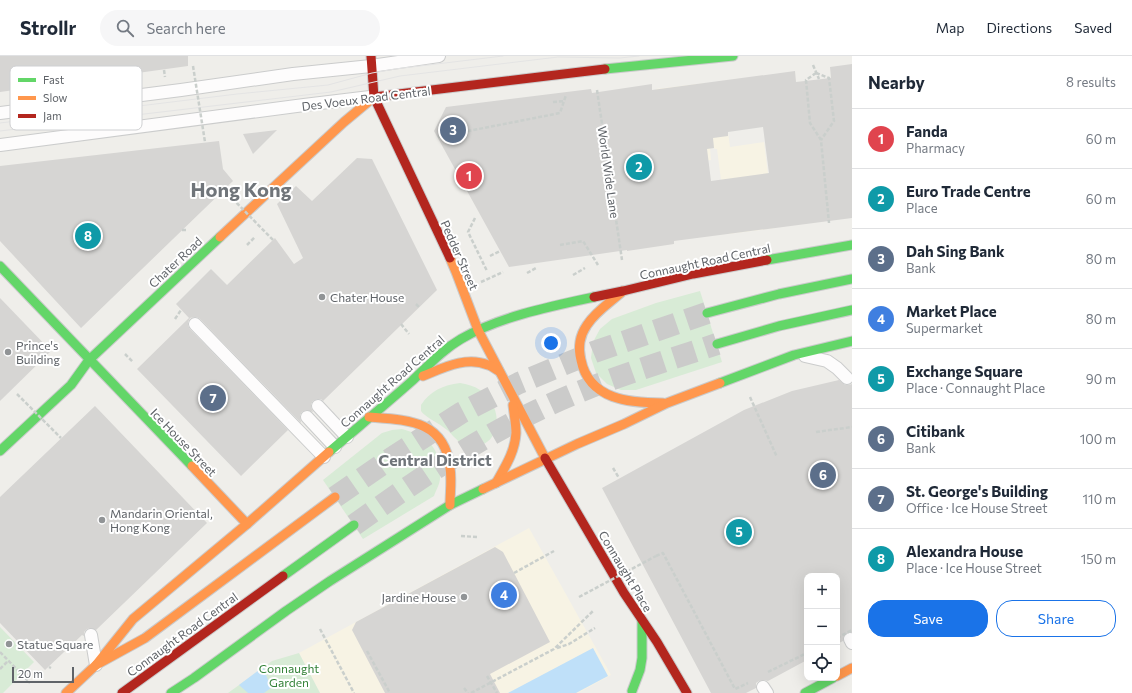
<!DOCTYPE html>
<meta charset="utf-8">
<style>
:root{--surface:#fff;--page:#f6f6f7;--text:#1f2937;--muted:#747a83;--line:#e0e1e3;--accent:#1a73e8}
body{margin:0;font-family:Commissioner,sans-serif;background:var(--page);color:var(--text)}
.controls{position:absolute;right:12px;bottom:12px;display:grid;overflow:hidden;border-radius:8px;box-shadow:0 4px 16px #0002}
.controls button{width:36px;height:36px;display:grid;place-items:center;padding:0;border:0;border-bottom:1px solid var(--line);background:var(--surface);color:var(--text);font:20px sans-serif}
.scale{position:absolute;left:12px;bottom:10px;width:62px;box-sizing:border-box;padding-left:4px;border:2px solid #5f6368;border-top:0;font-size:11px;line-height:14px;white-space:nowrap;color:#5f6368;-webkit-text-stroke:3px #fff;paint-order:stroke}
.you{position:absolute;left:551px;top:287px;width:14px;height:14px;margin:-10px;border:3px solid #fff;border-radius:50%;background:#1a73e8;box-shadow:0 0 0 6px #1a73e833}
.badge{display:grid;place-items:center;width:26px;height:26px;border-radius:50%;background:var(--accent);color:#fff;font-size:13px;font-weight:700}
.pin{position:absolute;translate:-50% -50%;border:2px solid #fff;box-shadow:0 1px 4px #0006}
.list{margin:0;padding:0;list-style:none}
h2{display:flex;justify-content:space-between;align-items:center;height:52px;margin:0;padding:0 16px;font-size:17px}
h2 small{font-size:13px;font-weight:400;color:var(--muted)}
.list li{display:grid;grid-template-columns:26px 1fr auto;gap:12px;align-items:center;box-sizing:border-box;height:60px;padding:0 16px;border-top:1px solid var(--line)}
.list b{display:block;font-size:15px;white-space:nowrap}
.list p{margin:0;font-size:13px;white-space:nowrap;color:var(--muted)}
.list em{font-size:13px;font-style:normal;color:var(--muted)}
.actions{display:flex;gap:8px;padding:12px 16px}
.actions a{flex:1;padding:9px 0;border:1px solid var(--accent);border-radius:16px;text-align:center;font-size:14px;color:var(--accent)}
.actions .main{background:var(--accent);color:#fff}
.icon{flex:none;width:22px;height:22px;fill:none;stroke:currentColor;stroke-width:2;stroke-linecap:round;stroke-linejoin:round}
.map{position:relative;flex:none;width:852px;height:637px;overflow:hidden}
header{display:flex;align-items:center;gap:24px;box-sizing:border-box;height:56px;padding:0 20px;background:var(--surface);border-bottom:1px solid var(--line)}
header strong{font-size:19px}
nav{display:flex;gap:22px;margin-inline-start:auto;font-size:14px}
.search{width:280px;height:36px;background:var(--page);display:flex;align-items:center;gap:10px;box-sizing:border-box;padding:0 14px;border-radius:22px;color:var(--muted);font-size:15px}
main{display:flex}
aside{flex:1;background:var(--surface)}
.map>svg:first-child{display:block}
.commercial{fill:#f7f3e4}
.green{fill:#d8ebd6}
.water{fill:#bfe0f9}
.building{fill:#d6d5d3;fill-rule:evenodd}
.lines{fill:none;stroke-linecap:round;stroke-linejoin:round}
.primary-tunnel{stroke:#cbcbca;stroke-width:22;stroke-dasharray:22 11;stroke-linecap:butt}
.highway-tunnel{stroke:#cbcbca;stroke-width:22;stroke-dasharray:22 11;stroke-linecap:butt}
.lane-casing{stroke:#cbcccc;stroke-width:14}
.fast-casing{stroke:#cacacb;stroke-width:11}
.slow-casing{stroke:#cacacb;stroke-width:11}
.jam-casing{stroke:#cacacb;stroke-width:11}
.path{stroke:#cacfcc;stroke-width:2.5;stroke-dasharray:4 2;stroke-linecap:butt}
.lane{stroke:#fdfcfc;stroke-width:12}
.fast{stroke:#63d668;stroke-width:9}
.slow{stroke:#ff974d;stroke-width:9}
.jam{stroke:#b3261e;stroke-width:9}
.tram{stroke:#e4e4e4;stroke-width:1}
.path-bridge{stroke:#cacfcc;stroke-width:2.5;stroke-dasharray:4 2;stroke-linecap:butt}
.poi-dot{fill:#919496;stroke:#fff;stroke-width:1.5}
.labels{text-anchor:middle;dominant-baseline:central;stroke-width:4;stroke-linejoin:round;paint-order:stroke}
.street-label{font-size:12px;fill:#5f6368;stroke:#fff}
.poi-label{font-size:12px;fill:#5f6368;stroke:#fff;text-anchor:start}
.park-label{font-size:12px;fill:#348238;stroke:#fff}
.district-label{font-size:16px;font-weight:bold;fill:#70757a;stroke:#fff}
.town-label{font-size:20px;font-weight:bold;fill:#70757a;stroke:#fff}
.key{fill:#fff;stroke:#cfd0d2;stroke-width:1}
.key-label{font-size:11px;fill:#5f6368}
</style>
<header>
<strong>Strollr</strong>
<div class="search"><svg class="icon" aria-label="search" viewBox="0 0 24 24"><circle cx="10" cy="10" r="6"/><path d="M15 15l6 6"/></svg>Search here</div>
<nav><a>Map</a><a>Directions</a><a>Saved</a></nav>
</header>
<main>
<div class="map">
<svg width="852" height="637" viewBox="0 0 852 637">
<rect width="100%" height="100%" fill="#efeeea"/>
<g class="commercial">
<polygon points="721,25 730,91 764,86 775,172 728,178 717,93 715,93 714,92 710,92 711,104 666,110 656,33 706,27 711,68"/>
<polygon points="529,472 611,619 578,637 320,637 299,597"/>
</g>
<g class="green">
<polygon points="700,235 722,306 636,334 621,334 607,328 596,317 591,302 593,286 600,273 612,263 656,247"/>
<path d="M460 327C467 328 474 330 480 334 500 346 505 382 479 390 475 391 468 391 464 389 456 385 451 376 443 371 438 367 424 360 421 355 421 353 421 351 421 349 430 335 443 329 460 327Z"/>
<path d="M402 373C407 375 414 376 420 379 434 386 443 406 440 422 440 428 436 434 434 440L363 483 323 424 382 377 392 374Z"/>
<polygon points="0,571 34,606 3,637 0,637"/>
<polygon points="299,597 320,637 228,637 272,605"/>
</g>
<g class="water">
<polygon points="593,592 608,620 576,637 508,637"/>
<polygon points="263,611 271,632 264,637 248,637 239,629"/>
</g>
<g class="building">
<polygon points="0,0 188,0 188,10 0,36"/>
<path d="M852 8V162L674 185V188L627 195V194L509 211 434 75 446 51 591 33 592 37 652 28V34L795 15 796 26 831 22 830 11ZM763 71 769 117 711 125 707 93 714 92 713 82 728 80V76Z"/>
<polygon points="277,74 253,98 243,78"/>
<polygon points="219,85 223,113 233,125 81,272 0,185 0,110"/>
<polygon points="357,102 372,103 437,234 323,345 321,343 317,343 313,345 311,348 311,351 313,356 306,354 302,356 300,359 301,367 200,263 197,261 194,261 190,262 188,266 188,270 190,273 288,374 241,420 137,313 189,262 176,248 211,213 227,229 275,182 294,208 303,202 277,148 296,130 312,145"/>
<polygon points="0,242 51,295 0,345"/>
<polygon points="839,324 845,329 849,329 852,328 852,576 846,577 844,579 843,585 837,588 837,520 807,520 807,604 768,625 763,624 759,625 756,627 756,632 746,637 711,637 602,432 744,354 792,335"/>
<polygon points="95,350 207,467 96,574 90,572 87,573 84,576 84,580 82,579 45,614 0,567 0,441"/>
<polygon points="495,491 503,496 550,586 490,618 500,637 385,637 352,574 356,566"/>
</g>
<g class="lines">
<path class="primary-tunnel" d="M354 469C413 427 473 385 538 354 596 326 657 308 717 288"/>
<polyline class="highway-tunnel" points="335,441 390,403 461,357 519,327 594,296 707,257"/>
<defs>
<g id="lane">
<polyline points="0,57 181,34 293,18 371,10 439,0"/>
<polyline points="0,89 304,49 370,41"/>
<polyline points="195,268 324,401"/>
<polyline points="805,300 827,305 837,312 847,322"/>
<polyline points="318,350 347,381"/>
<polyline points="307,361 335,391"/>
<polyline points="91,579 96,609"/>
<polyline points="850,583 852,587"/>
<polyline points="763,631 767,637"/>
</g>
<g id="fast">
<polyline points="605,13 733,0"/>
<polyline points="767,204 852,189"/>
<polyline points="0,210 192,410"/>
<polyline points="707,257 779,238 852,223"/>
<polyline points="717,288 779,270 852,254"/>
<polyline points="720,327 794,299 852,285"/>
<polyline points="0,395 71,329 89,304 220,181"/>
<path d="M329 396C357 372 385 349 412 325 428 310 442 294 461 283 498 261 552 250 594 241"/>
<polyline points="283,520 354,469"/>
<polyline points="632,635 640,614 642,602 642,565"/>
<polyline points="171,637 194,622 286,555 330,525 450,449 483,433"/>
<polyline points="805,637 833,622"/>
</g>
<g id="slow">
<polyline points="220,181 344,66 374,41"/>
<polyline points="450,202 456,216 478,274 545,402"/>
<path d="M623 235C611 246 596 255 587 269 580 279 578 292 581 304 589 344 630 347 663 347"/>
<path d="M423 320C443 312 466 300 488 309 492 310 495 313 499 315"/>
<path d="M369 361C407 364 445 364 450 412 452 424 450 437 450 449"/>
<polyline points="192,410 247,468"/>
<path d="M496 427C505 411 515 396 516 377 516 368 514 358 513 349"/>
<polyline points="483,433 577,388 624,368 667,347 720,327"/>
<polyline points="96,609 133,563 247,468 329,396"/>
<polyline points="837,620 852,612"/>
<polyline points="66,637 96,609 145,582 335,441"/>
</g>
<g id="jam">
<polyline points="371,0 374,41 450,202"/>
<polyline points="374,41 605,13"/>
<polyline points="594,241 623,235 693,218 767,204"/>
<polyline points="545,402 624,537 657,586 687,637"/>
<polyline points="122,637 283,520"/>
</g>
</defs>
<use href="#lane" class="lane-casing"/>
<use href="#fast" class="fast-casing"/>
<use href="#slow" class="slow-casing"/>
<use href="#jam" class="jam-casing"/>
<g class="path">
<polyline points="813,9 819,23"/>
<polyline points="164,14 165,21"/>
<polyline points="816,17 806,24 810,67 821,84 829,167"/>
<polyline points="816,17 829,22 834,65 821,84"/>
<polyline points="597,34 622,204"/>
<polyline points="553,46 565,45"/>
<polyline points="438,81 560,57 566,39"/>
<polyline points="475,162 468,176 487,215"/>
<polyline points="182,174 188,174"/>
<polyline points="247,189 255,181"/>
<polyline points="560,189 583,185 598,209"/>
<polyline points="490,200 500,195"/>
<polyline points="527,217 536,212"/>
<polyline points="573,219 585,212"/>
<polyline points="481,226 503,216"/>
<polyline points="416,248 419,251"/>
<polyline points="175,263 181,254"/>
<polyline points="401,268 409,278"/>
<polyline points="125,298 133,306"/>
<polyline points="750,341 777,401"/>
<polyline points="816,376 852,371"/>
<polyline points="613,412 619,422"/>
<polyline points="461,480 477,481"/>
<polyline points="656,500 663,497 735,633 748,627"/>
<polyline points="514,517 554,495"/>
<polyline points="320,573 354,637"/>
<polyline points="557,592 569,588 595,572"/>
<polyline points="367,595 390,637"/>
<polyline points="0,596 30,627"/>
<polyline points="49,611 51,612"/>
<polyline points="0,613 8,605"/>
<polyline points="768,616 807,597"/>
<polyline points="487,620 497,637"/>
<polyline points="464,632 468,637"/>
<polyline points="471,637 554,593 594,554"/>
</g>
<use href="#lane" class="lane"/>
<use href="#fast" class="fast"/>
<use href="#slow" class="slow"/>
<use href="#jam" class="jam"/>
<g class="tram">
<polyline points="0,67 237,38 328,29 372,17 395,13 503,0"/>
<polyline points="0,75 331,36 400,20 558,1 620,2 639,0"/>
</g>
<g class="path-bridge">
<polyline points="193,10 205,86"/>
<polyline points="224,134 273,184"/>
<polyline points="17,338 61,382"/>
<polyline points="579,541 656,500"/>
<polyline points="837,582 852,574"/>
</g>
</g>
<g class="poi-dot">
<circle cx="322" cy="241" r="4"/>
<circle cx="8" cy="296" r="4"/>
<circle cx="102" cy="464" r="4"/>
<circle cx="464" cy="541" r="4"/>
<circle cx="9" cy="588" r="4"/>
</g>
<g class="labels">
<g class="street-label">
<text transform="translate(366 42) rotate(-7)">Des Voeux Road Central</text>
<text transform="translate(609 116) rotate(82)">World Wide Lane</text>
<text transform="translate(460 199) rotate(66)">Pedder Street</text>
<text transform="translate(705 205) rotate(-12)">Connaught Road Central</text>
<text transform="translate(175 206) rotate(-43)">Chater Road</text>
<text transform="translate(392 325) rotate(-41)">Connaught Road Central</text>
<text transform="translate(184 386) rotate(46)">Ice House Street</text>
<text transform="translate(626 515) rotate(59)">Connaught Place</text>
<text transform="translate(182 578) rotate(-36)">Connaught Road Central</text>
</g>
<g class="poi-label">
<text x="330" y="241">Chater House</text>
<text x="16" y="289">Prince's<tspan x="16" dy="14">Building</tspan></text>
<text x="110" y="457">Mandarin Oriental,<tspan x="110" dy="14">Hong Kong</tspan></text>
<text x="456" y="541" text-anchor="end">Jardine House</text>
<text x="17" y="588">Statue Square</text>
</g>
<g class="park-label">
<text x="289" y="612">Connaught<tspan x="289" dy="14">Garden</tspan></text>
</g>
<g class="district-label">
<text x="435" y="403">Central District</text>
</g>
<g class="town-label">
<text x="241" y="133">Hong Kong</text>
</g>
</g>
<rect x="10" y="10" width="132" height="64" rx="6" class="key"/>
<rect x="18" y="22" width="18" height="4" fill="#63d668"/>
<rect x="18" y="40" width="18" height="4" fill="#ff974d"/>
<rect x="18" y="58" width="18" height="4" fill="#b3261e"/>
<g class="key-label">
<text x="43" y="28">Fast</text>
<text x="43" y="46">Slow</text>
<text x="43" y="64">Jam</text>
</g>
</svg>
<div class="controls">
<button>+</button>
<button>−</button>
<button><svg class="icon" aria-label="locate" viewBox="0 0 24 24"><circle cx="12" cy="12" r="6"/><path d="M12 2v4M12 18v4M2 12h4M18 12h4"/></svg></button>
</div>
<div class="scale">20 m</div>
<div class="you"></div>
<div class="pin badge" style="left:469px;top:120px;background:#e0444e">1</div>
<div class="pin badge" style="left:639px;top:111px;background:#0f9aa8">2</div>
<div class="pin badge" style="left:453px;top:74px;background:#5c6f8a">3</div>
<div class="pin badge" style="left:504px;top:539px;background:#3f7fe0">4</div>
<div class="pin badge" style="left:739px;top:476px;background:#0f9aa8">5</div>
<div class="pin badge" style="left:823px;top:419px;background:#5c6f8a">6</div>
<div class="pin badge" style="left:213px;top:342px;background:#5c6f8a">7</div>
<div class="pin badge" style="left:88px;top:180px;background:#0f9aa8">8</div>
</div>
<aside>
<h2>Nearby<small>8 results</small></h2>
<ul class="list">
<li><span class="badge" style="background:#e0444e">1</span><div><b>Fanda</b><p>Pharmacy</p></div><em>60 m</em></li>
<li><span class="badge" style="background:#0f9aa8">2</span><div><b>Euro Trade Centre</b><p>Place</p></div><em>60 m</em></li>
<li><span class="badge" style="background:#5c6f8a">3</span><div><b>Dah Sing Bank</b><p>Bank</p></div><em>80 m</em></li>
<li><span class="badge" style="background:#3f7fe0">4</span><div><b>Market Place</b><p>Supermarket</p></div><em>80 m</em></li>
<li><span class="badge" style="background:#0f9aa8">5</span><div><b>Exchange Square</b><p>Place · Connaught Place</p></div><em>90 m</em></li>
<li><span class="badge" style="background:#5c6f8a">6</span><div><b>Citibank</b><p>Bank</p></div><em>100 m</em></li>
<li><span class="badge" style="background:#5c6f8a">7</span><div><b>St. George's Building</b><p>Office · Ice House Street</p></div><em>110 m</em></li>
<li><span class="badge" style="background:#0f9aa8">8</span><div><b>Alexandra House</b><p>Place · Ice House Street</p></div><em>150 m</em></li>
</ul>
<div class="actions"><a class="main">Save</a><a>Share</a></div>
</aside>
</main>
